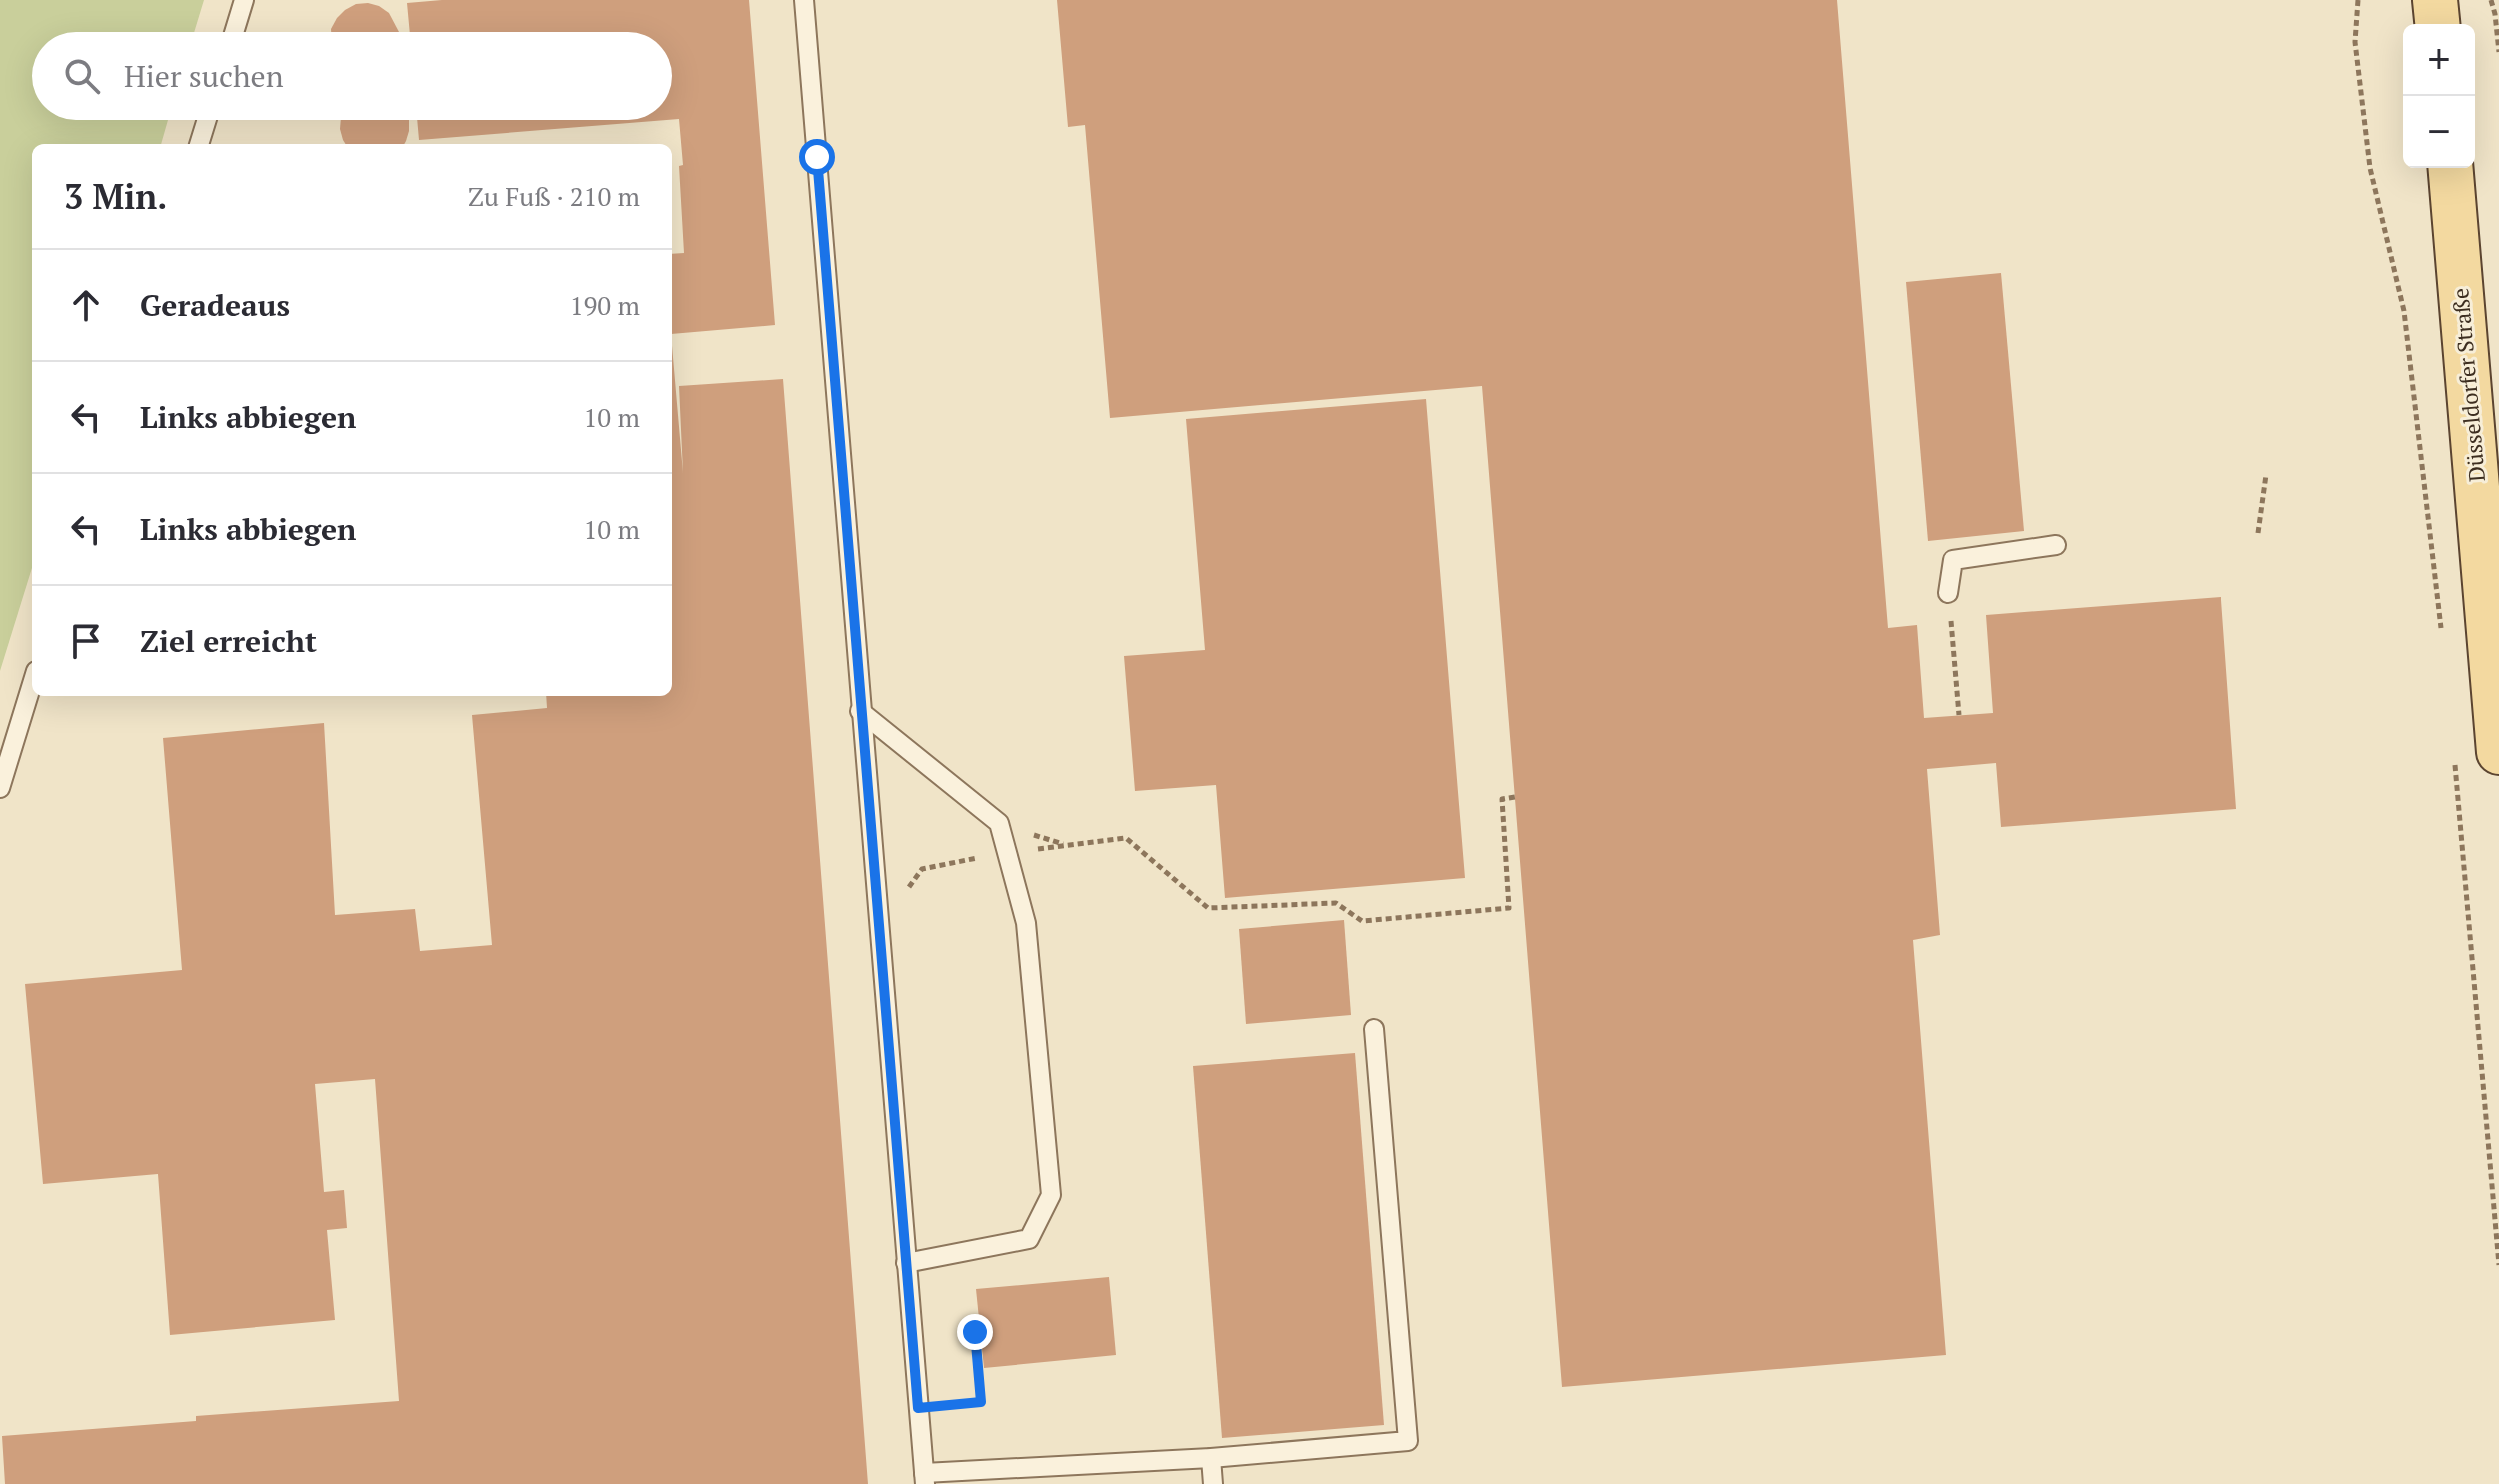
<!DOCTYPE html>
<html lang="de">
<meta charset="utf-8">
<style>
:root{--surface:#fff;--page:#f7f7f7;--text:#2b2b33;--muted:#7c7c81;--line:#e1e1e2}
body{margin:0;font-family:"PT Serif",serif;background:var(--page);color:var(--text)}
.controls{position:absolute;right:24px;top:24px;display:grid;overflow:hidden;border-radius:12px;box-shadow:0 8px 32px #0002}
.controls button{width:72px;height:72px;display:grid;place-items:center;padding:0;border:0;border-bottom:2px solid var(--line);background:var(--surface);color:var(--text);font:40px sans-serif}
.stop{position:absolute;width:24px;height:24px;margin:-18px;border:6px solid #1a73e8;border-radius:50%;background:#fff}
.stop.end{background:#1a73e8;border-color:#fff;box-shadow:0 2px 8px #0008}
.list{margin:0;padding:0;list-style:none}
h2{display:flex;justify-content:space-between;align-items:center;height:104px;margin:0;padding:0 32px;font-size:34px}
h2 small{font-size:26px;font-weight:400;color:var(--muted)}
.list li{display:grid;grid-template-columns:52px 1fr auto;gap:24px;align-items:center;box-sizing:border-box;height:112px;padding:0 32px;border-top:2px solid var(--line)}
.list b{display:block;font-size:30px;white-space:nowrap}
.list em{font-size:26px;font-style:normal;color:var(--muted)}
.icon{flex:none;width:44px;height:44px;fill:none;stroke:currentColor;stroke-width:2;stroke-linecap:round;stroke-linejoin:round}
.map{position:relative;flex:none;width:2499px;height:1484px;overflow:hidden}
.search{position:absolute;background:var(--surface);box-shadow:0 8px 32px #0002;left:32px;top:32px;width:640px;height:88px;display:flex;align-items:center;gap:20px;box-sizing:border-box;padding:0 28px;border-radius:44px;color:var(--muted);font-size:30px}
.panel{position:absolute;background:var(--surface);box-shadow:0 8px 32px #0002;left:32px;top:144px;width:640px;height:552px;border-radius:12px}
.map>svg:first-child{display:block}
.green{fill:#c9cf9b}
.building{fill:#cf9f7d}
.lines{fill:none;stroke-linecap:round;stroke-linejoin:round}
.service-casing{stroke:#8d765c;stroke-width:22}
.primary-casing{stroke:#5b4430;stroke-width:48}
.path{stroke:#8d765c;stroke-width:5;stroke-dasharray:6 4;stroke-linecap:butt}
.service{stroke:#faf1dc;stroke-width:18}
.primary{stroke:#f3d9a0;stroke-width:44}
.route{stroke:#1a73e8;stroke-width:10}
.labels{text-anchor:middle;dominant-baseline:central;stroke-width:6;stroke-linejoin:round;paint-order:stroke}
.street-label{font-size:22px;fill:#3d2e20;stroke:#f7eed8}
</style>
<div class="map">
<svg width="2499" height="1484" viewBox="0 0 2499 1484">
<rect width="100%" height="100%" fill="#f0e4c8"/>
<polygon class="green" points="0,0 204,0 190,46 46,46 46,106 172,106 160,148 36,148 36,555 0,671"/>
<g class="building">
<polygon points="442,0 749,0 775,325 671,334 683,473 679,386 783,379 868,1484 5,1484 2,1436 196,1421 196,1416 399,1401 375,1079 315,1084 324,1192 344,1190 347,1228 327,1230 335,1320 170,1335 158,1174 43,1184 25,984 182,970 163,738 324,723 335,915 415,909 420,951 492,945 472,715 547,708 546,692 668,692 668,254 684,253 679,166 683,165 679,119 419,140 416,106 658,106 658,46 411,46 407,3"/>
<polygon points="1057,0 1837,0 1888,628 1917,625 1924,718 1993,713 1986,615 2221,597 2221,600 2236,809 2001,827 1996,763 1927,769 1940,935 1913,940 1946,1355 1562,1387 1482,386 1110,418 1085,125 1068,127"/>
<polygon points="368,3 379,6 389,13 399,32 399,46 332,46 331,29 337,18 345,10 356,4"/>
<polygon points="347,106 403,106 409,120 409,131 406,141 402,148 348,148 343,140 340,129 341,117"/>
<polygon points="2001,273 2024,531 1928,541 1906,282"/>
<polygon points="1426,399 1465,878 1225,898 1216,785 1135,791 1124,656 1205,650 1186,419"/>
<polygon points="1344,920 1351,1015 1246,1024 1239,929"/>
<polygon points="1355,1053 1384,1425 1222,1438 1193,1066"/>
<polygon points="1109,1277 1116,1355 984,1368 976,1289"/>
</g>
<g class="lines">
<defs>
<g id="service">
<polyline points="804,0 925,1484"/>
<polyline points="230,46 244,0"/>
<polyline points="198,148 211,106"/>
<polyline points="1948,593 1953,560 2056,545"/>
<polyline points="860,711 999,823 1026,923 1051,1195 1029,1239 906,1263"/>
<polyline points="0,788 36,671"/>
<polyline points="1211,1458 1213,1484"/>
<polyline points="924,1473 1211,1458 1408,1441 1374,1029"/>
</g>
<g id="primary">
<polyline points="2435,0 2438,30"/>
<polyline points="2450,162 2499,752"/>
</g>
</defs>
<use href="#service" class="service-casing"/>
<use href="#primary" class="primary-casing"/>
<g class="path">
<polyline points="2358,0 2355,42 2370,168 2404,311 2441,628"/>
<polyline points="2491,0 2495,14 2499,52"/>
<polyline points="2258,533 2266,475"/>
<polyline points="1951,621 1959,715"/>
<polyline points="2455,765 2499,1265"/>
<polyline points="1034,835 1063,844"/>
<polyline points="1038,849 1126,838 1208,908 1336,903 1362,921 1509,908 1502,799 1515,797"/>
<polyline points="909,887 922,869 977,858"/>
<polyline points="950,1405 981,1402 975,1332 980,1331"/>
</g>
<use href="#service" class="service"/>
<use href="#primary" class="primary"/>
</g>
<g class="lines">
<polyline class="route" points="817,157 918,1408 981,1402 975,1332"/>
</g>
<g class="labels">
<g class="street-label">
<text transform="translate(2468 385) rotate(-95)">Düsseldorfer Straße</text>
</g>
</g>
</svg>
<div class="controls">
<button>+</button>
<button>−</button>
</div>
<div class="stop" style="left:817px;top:157px"></div>
<div class="stop end" style="left:975px;top:1332px"></div>
<div class="search"><svg class="icon" aria-label="search" viewBox="0 0 24 24"><circle cx="10" cy="10" r="6"/><path d="M15 15l6 6"/></svg>Hier suchen</div>
<section class="panel">
<h2>3 Min.<small>Zu Fuß · 210 m</small></h2>
<ul class="list">
<li><svg class="icon" aria-label="ahead" viewBox="0 0 24 24"><path d="M12 20V5M6 11l6-6 6 6"/></svg><div><b>Geradeaus</b></div><em>190 m</em></li>
<li><svg class="icon" aria-label="left" viewBox="0 0 24 24"><path d="M17 20v-9H6M10 6l-5 5 5 5"/></svg><div><b>Links abbiegen</b></div><em>10 m</em></li>
<li><svg class="icon" aria-label="left" viewBox="0 0 24 24"><path d="M17 20v-9H6M10 6l-5 5 5 5"/></svg><div><b>Links abbiegen</b></div><em>10 m</em></li>
<li><svg class="icon" aria-label="arrive" viewBox="0 0 24 24"><path d="M6 21V4h12l-3 4 3 4H6"/></svg><div><b>Ziel erreicht</b></div></li>
</ul>
</section>
</div>
